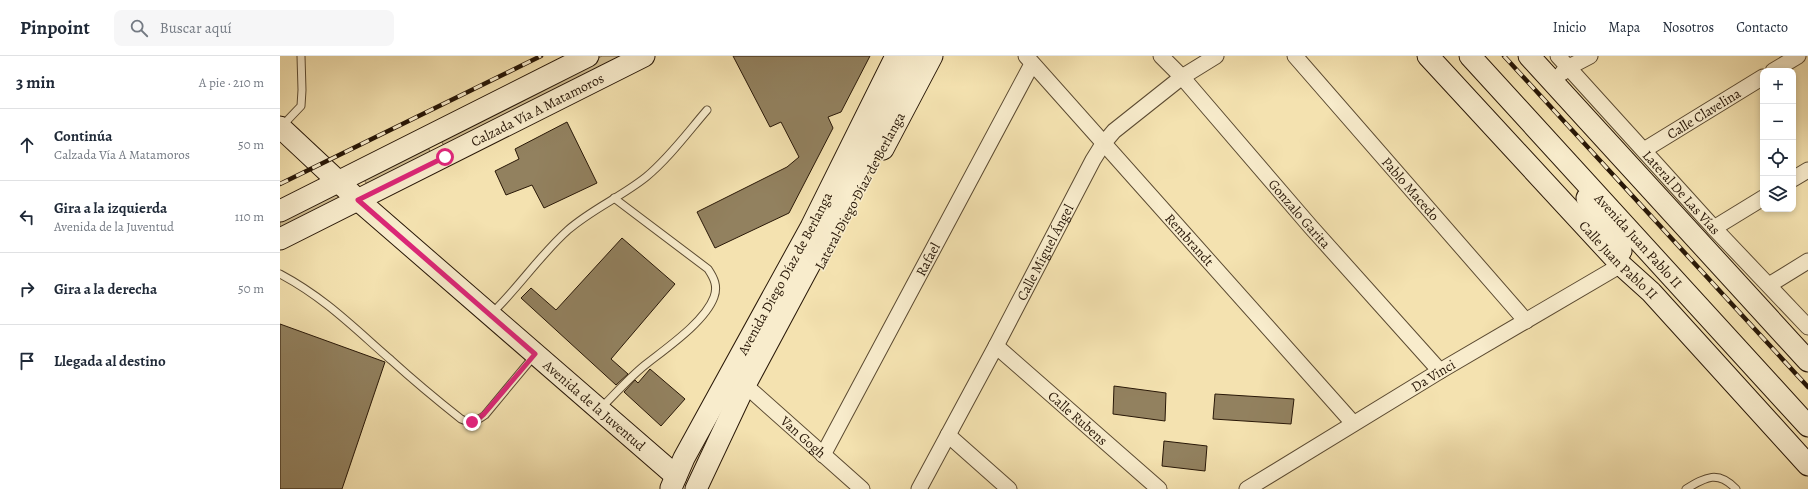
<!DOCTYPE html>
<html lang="es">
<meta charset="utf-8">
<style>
:root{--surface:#fff;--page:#f6f6f7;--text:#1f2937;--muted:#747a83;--line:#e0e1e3}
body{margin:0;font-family:Alegreya,serif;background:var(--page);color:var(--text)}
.controls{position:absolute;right:12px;top:12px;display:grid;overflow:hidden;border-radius:8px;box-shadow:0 2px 6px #0003}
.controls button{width:36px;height:36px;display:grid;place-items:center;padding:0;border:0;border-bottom:1px solid var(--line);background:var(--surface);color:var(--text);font:20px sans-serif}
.stop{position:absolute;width:12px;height:12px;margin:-9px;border:3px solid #db2777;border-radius:50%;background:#fff}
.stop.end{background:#db2777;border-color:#fff;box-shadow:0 1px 4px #0008}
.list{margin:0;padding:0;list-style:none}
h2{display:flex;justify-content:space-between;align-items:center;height:52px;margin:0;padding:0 16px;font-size:17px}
h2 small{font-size:13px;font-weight:400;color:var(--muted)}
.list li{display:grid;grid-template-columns:26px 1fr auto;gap:12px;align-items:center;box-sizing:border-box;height:72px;padding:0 16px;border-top:1px solid var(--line)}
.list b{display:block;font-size:15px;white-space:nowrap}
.list p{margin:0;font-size:13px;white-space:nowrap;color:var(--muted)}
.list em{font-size:13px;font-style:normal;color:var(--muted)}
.icon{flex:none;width:22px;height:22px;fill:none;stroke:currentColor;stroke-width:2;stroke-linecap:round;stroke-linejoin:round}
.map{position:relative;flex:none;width:1528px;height:433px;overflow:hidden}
header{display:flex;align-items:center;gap:24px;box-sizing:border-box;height:56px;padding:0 20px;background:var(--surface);border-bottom:1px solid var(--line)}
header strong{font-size:19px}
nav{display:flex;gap:22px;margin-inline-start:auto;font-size:14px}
.search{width:280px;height:36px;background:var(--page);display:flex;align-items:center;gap:10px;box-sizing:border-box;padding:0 14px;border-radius:8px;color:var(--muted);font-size:15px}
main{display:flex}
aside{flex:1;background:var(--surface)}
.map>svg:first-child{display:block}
.green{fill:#d1bf93;stroke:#7c6b4d}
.building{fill:#92815f;stroke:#281707}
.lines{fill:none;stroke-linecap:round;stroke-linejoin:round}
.lane-casing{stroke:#5b4a31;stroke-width:9}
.street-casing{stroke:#5b4a31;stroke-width:17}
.secondary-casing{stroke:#281707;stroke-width:23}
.lane{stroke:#f8eccc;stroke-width:7}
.street{stroke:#f8eccc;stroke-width:15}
.secondary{stroke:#f8eccc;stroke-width:21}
.rail-casing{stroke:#281707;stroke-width:4.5}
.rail{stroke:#f8eccc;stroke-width:3;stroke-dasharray:9;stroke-linecap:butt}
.route{stroke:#db2777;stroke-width:5}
.labels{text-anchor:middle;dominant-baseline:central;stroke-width:3;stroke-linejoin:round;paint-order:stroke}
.street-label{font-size:14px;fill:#281707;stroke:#f8eccc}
</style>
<header>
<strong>Pinpoint</strong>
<div class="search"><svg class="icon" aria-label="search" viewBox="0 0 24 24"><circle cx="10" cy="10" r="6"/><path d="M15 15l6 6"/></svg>Buscar aquí</div>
<nav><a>Inicio</a><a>Mapa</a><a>Nosotros</a><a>Contacto</a></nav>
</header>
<main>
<aside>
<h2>3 min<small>A pie · 210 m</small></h2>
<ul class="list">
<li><svg class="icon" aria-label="ahead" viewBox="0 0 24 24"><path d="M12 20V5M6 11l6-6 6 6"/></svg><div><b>Continúa</b><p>Calzada Vía A Matamoros</p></div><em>50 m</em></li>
<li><svg class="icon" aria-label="left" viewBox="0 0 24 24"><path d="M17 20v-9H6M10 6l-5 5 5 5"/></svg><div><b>Gira a la izquierda</b><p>Avenida de la Juventud</p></div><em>110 m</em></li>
<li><svg class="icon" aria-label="right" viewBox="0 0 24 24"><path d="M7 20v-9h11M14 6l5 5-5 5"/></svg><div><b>Gira a la derecha</b></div><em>50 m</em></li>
<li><svg class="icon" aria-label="arrive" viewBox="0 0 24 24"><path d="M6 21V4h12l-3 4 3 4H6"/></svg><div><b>Llegada al destino</b></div></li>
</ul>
</aside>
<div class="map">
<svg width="1528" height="433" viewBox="0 0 1528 433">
<rect width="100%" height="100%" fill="#f4e2b0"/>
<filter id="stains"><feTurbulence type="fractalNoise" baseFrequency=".005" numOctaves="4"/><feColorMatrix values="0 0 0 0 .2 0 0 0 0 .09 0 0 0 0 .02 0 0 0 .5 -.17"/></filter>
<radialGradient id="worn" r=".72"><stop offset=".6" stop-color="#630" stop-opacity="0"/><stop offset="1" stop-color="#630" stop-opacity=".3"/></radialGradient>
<g class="green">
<polygon points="322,0 349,0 166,93 160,83"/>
<polygon points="147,90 153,100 89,131 82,121"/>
<polygon points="55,134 62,145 0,177 0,163"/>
</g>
<g class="building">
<polygon points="453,0 590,0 561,56 548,61 553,72 509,157 435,192 417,156 507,111 519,101 501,66 490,71"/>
<polygon points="287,66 317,127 264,152 252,129 226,139 215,115 239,103 235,93"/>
<polygon points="342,182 395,228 331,303 348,318 336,329 241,242 251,232 276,254"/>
<polygon points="0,268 105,306 62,433 0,433"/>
<polygon points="370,313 405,343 381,370 344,336 355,324 358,327"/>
<polygon points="834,330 886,337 885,365 833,358"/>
<polygon points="935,338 1014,343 1011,368 933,363"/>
<polygon points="884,385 927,390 925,415 882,410"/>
</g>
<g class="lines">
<defs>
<g id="lane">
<polyline points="2,70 21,50 22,34 21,0"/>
<path d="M0 218C45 242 73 271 111 304 133 324 157 344 181 363 190 368 197 365 205 359L254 300"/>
<path d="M212 257C239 231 260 199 288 174 312 153 341 141 366 121 389 102 408 76 427 54"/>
<path d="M321 352C335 338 349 322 365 309 385 293 425 266 434 241 438 230 434 222 428 213L334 142"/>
<path d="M1406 433C1426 421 1438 414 1456 433"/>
</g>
<g id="street">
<path id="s1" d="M746 0 1073 367"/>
<path id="s2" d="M881 0 902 21 1030 170 1160 315"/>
<path id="s3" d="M1015 0 1246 265"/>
<path id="s4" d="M1278 0 1434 172 1528 271"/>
<polyline points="1493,15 1518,0"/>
<polyline points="1282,17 1289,11 1310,0"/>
<path id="s5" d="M1364 94 1483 21"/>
<polyline points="1513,123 1528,114"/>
<polyline points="1434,172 1483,142"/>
<polyline points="1489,229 1528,205"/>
<path id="s6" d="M716 290 879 433"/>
<path id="s7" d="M465 329 582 433"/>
<polyline points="668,379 729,433"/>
<path id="s8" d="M543 399 752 8"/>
<path id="s9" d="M639 433 716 290 813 104 823 88 834 75 902 21 936 0"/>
<path id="s10" d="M967 433 1160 315 1341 209"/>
</g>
<g id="secondary">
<path id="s11" d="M1148 0 1341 209 1371 236 1528 409"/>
<path id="s12" d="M1190 0 1528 370"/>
<polyline points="1249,0 1528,305"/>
<path id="s13" d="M0 71 78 144 396 420"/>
<polyline points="603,93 652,0"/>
<polyline points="1307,142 1341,195"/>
<polyline points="0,155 308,0"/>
<path id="s14" d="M0 183 364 0"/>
<path id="s15" d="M391 432 404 402 531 171 616 0"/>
<polyline points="416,433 465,329 545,180 633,0"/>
</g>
</defs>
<use href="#lane" class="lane-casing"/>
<use href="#street" class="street-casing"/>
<use href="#secondary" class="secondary-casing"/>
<use href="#lane" class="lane"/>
<use href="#street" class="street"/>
<use href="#secondary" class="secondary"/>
<defs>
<g id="rail">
<polyline points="1224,0 1528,331"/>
<polyline points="0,128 261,0"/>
</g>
</defs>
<use href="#rail" class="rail-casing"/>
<use href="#rail" class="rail"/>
</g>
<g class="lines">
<polyline class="route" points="165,101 78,144 255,298 204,358 197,364 192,366"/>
</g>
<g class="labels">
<g class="street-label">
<text stroke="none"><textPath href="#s14" startOffset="288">Calzada Vía A Matamoros</textPath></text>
<text stroke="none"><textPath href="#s5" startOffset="70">Calle Clavelina</textPath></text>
<text stroke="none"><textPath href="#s3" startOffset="176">Pablo Macedo</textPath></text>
<text transform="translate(580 135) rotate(-62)">Lateral Diego Díaz de Berlanga</text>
<text stroke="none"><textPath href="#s4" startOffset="184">Lateral De Las Vías</textPath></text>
<text stroke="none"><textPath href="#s2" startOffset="210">Gonzalo Garita</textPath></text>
<text stroke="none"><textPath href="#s1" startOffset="246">Rembrandt</textPath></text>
<text stroke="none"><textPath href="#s12" startOffset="250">Avenida Juan Pablo II</textPath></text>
<text stroke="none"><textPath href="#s9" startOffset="268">Calle Miguel Ángel</textPath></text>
<text stroke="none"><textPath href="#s8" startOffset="222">Rafael</textPath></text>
<text stroke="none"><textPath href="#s11" startOffset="279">Calle Juan Pablo II</textPath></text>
<text stroke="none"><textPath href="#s15" startOffset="243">Avenida Diego Díaz de Berlanga</textPath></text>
<text stroke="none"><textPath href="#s10" startOffset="218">Da Vinci</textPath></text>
<text stroke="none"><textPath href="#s13" startOffset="420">Avenida de la Juventud</textPath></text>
<text stroke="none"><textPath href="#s6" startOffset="109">Calle Rubens</textPath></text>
<text stroke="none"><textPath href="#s7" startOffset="78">Van Gogh</textPath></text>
</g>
</g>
<rect width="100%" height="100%" filter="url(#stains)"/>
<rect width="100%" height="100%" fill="url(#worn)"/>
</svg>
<div class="controls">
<button>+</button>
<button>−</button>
<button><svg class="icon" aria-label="locate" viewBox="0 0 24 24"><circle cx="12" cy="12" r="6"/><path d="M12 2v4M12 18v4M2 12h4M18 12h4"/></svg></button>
<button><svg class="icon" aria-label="layers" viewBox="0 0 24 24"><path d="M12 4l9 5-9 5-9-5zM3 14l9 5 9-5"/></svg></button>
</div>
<div class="stop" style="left:165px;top:101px"></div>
<div class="stop end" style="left:192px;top:366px"></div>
</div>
</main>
